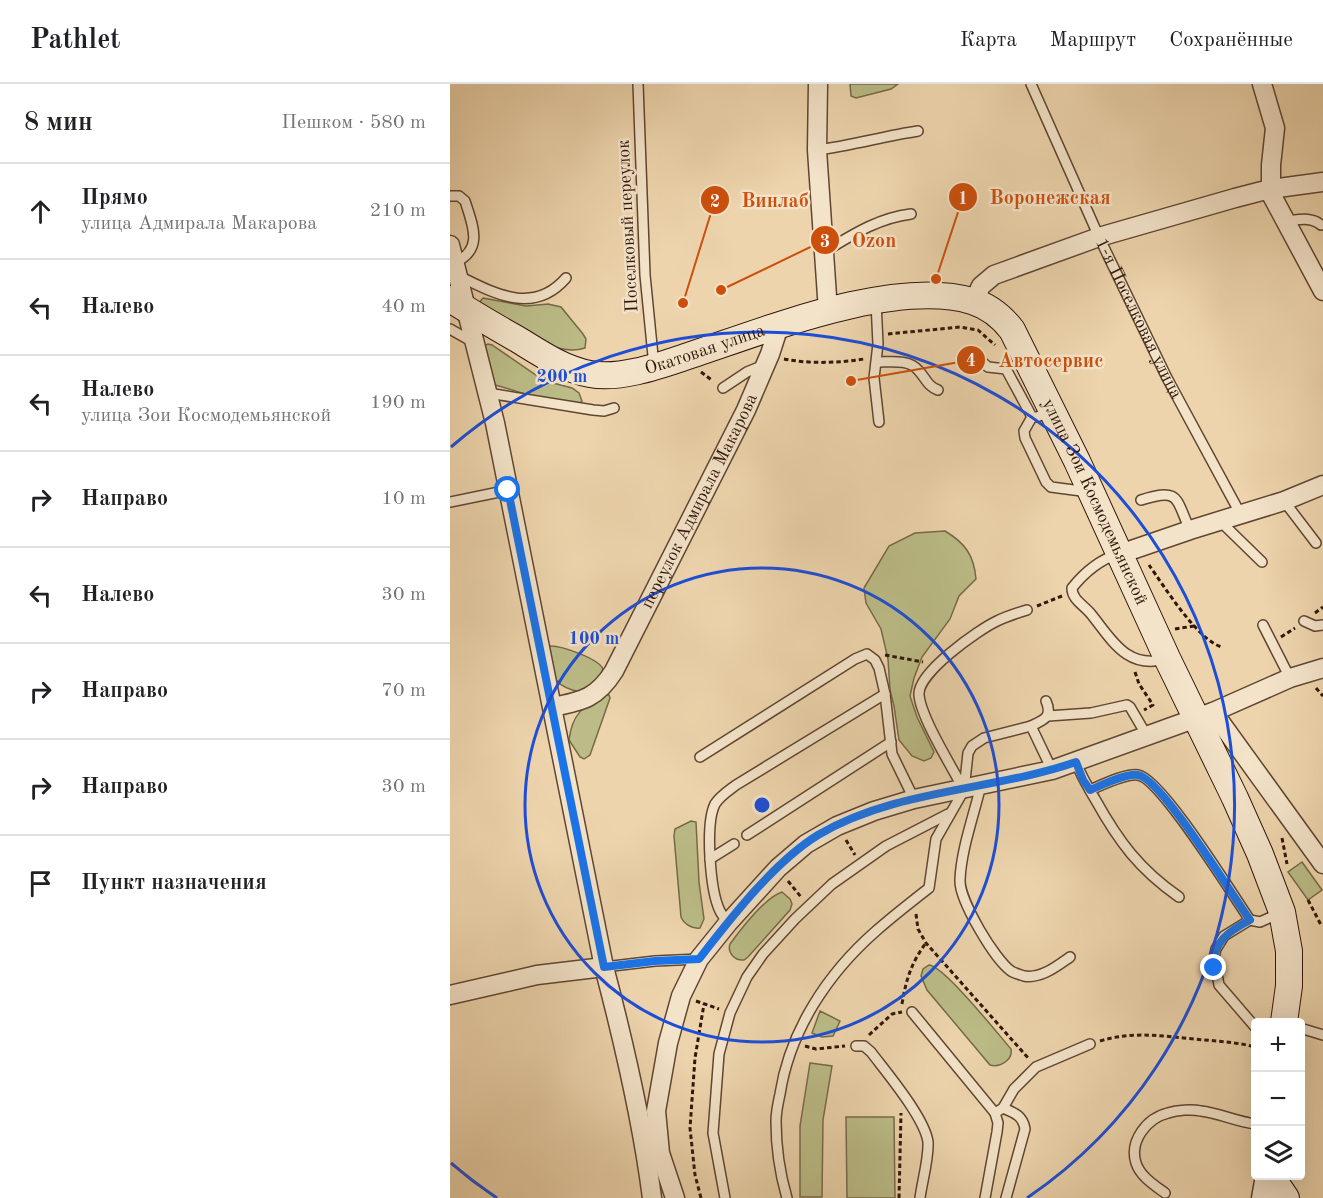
<!DOCTYPE html>
<html lang="ru">
<meta charset="utf-8">
<style>
:root{--surface:#fff;--page:#f6f6f6;--text:#202124;--muted:#757577;--line:#e0e0e0}
body{margin:0;font-family:"Old Standard TT",serif;background:var(--page);color:var(--text)}
.controls{position:absolute;right:18px;bottom:18px;display:grid;overflow:hidden;border-radius:6px;box-shadow:0 6px 24px #0002}
.controls button{width:54px;height:54px;display:grid;place-items:center;padding:0;border:0;border-bottom:2px solid var(--line);background:var(--surface);color:var(--text);font:30px sans-serif}
.stop{position:absolute;width:18px;height:18px;margin:-14px;border:4px solid #1a73e8;border-radius:50%;background:#fff}
.stop.end{background:#1a73e8;border-color:#fff;box-shadow:0 2px 6px #0008}
.list{margin:0;padding:0;list-style:none}
h2{display:flex;justify-content:space-between;align-items:center;height:78px;margin:0;padding:0 24px;font-size:26px}
h2 small{font-size:20px;font-weight:400;color:var(--muted)}
.list li{display:grid;grid-template-columns:39px 1fr auto;gap:18px;align-items:center;box-sizing:border-box;height:96px;padding:0 24px;border-top:2px solid var(--line)}
.list b{display:block;font-size:22px;white-space:nowrap}
.list p{margin:0;font-size:20px;white-space:nowrap;color:var(--muted)}
.list em{font-size:20px;font-style:normal;color:var(--muted)}
.icon{flex:none;width:33px;height:33px;fill:none;stroke:currentColor;stroke-width:2;stroke-linecap:round;stroke-linejoin:round}
.map{position:relative;flex:none;width:873px;height:1114px;overflow:hidden}
header{display:flex;align-items:center;gap:36px;box-sizing:border-box;height:84px;padding:0 30px;background:var(--surface);border-bottom:2px solid var(--line)}
header strong{font-size:28px}
nav{display:flex;gap:33px;margin-inline-start:auto;font-size:21px}
main{display:flex}
aside{flex:1;background:var(--surface)}
.map>svg:first-child{display:block}
.green{fill:#bbbc87;stroke:#766a48;stroke-width:1.5}
.lines{fill:none;stroke-linecap:round;stroke-linejoin:round}
.lane-casing{stroke:#604632;stroke-width:12}
.street-casing{stroke:#604632;stroke-width:21}
.secondary-casing{stroke:#31170a;stroke-width:28}
.path{stroke:#31170a;stroke-width:3;stroke-dasharray:4.5 3;stroke-linecap:butt}
.lane{stroke:#f3e3c9;stroke-width:9}
.street{stroke:#f3e3c9;stroke-width:18}
.secondary{stroke:#f3e3c9;stroke-width:26}
.route{stroke:#1a73e8;stroke-width:8}
.ring{fill:none;stroke:#1d4ed8;stroke-width:3}
.labels{text-anchor:middle;dominant-baseline:central;stroke-width:5;stroke-linejoin:round;paint-order:stroke}
.street-label{font-size:18px;fill:#31170a;stroke:#f3e3c9}
.centre{fill:#1d4ed8;stroke:#f3e3c9;stroke-width:3}
.ring-label{font-size:18px;text-anchor:middle;font-weight:bold;fill:#1d4ed8;stroke:#f3e3c9;stroke-width:5;stroke-linejoin:round;paint-order:stroke}
.leader{fill:none;stroke:#cd4f0c;stroke-width:2}
.callout-dot{fill:#cd4f0c;stroke:#f3e3c9;stroke-width:2}
.mark-label{font-size:18px;text-anchor:middle;font-weight:bold;fill:#fff}
.callout-label{font-size:20px;text-anchor:middle;font-weight:bold;fill:#cd4f0c;stroke:#f3e3c9;stroke-width:5;stroke-linejoin:round;paint-order:stroke}
</style>
<header>
<strong>Pathlet</strong>
<nav><a>Карта</a><a>Маршрут</a><a>Сохранённые</a></nav>
</header>
<main>
<aside>
<h2>8 мин<small>Пешком · 580 m</small></h2>
<ul class="list">
<li><svg class="icon" aria-label="ahead" viewBox="0 0 24 24"><path d="M12 20V5M6 11l6-6 6 6"/></svg><div><b>Прямо</b><p>улица Адмирала Макарова</p></div><em>210 m</em></li>
<li><svg class="icon" aria-label="left" viewBox="0 0 24 24"><path d="M17 20v-9H6M10 6l-5 5 5 5"/></svg><div><b>Налево</b></div><em>40 m</em></li>
<li><svg class="icon" aria-label="left" viewBox="0 0 24 24"><path d="M17 20v-9H6M10 6l-5 5 5 5"/></svg><div><b>Налево</b><p>улица Зои Космодемьянской</p></div><em>190 m</em></li>
<li><svg class="icon" aria-label="right" viewBox="0 0 24 24"><path d="M7 20v-9h11M14 6l5 5-5 5"/></svg><div><b>Направо</b></div><em>10 m</em></li>
<li><svg class="icon" aria-label="left" viewBox="0 0 24 24"><path d="M17 20v-9H6M10 6l-5 5 5 5"/></svg><div><b>Налево</b></div><em>30 m</em></li>
<li><svg class="icon" aria-label="right" viewBox="0 0 24 24"><path d="M7 20v-9h11M14 6l5 5-5 5"/></svg><div><b>Направо</b></div><em>70 m</em></li>
<li><svg class="icon" aria-label="right" viewBox="0 0 24 24"><path d="M7 20v-9h11M14 6l5 5-5 5"/></svg><div><b>Направо</b></div><em>30 m</em></li>
<li><svg class="icon" aria-label="arrive" viewBox="0 0 24 24"><path d="M6 21V4h12l-3 4 3 4H6"/></svg><div><b>Пункт назначения</b></div></li>
</ul>
</aside>
<div class="map">
<svg width="873" height="1114" viewBox="0 0 873 1114">
<rect width="100%" height="100%" fill="#edd4ac"/>
<filter id="stains"><feTurbulence type="fractalNoise" baseFrequency=".00333" numOctaves="4"/><feColorMatrix values="0 0 0 0 .2 0 0 0 0 .09 0 0 0 0 .02 0 0 0 .5 -.17"/></filter>
<radialGradient id="worn" r=".72"><stop offset=".6" stop-color="#630" stop-opacity="0"/><stop offset="1" stop-color="#630" stop-opacity=".3"/></radialGradient>
<g class="green">
<polygon points="400,0 448,0 441,5 406,14 401,12"/>
<path d="M33 214 76 222 98 220 111 223 133 250 136 255 135 264C101 275 55 237 28 220Z"/>
<path d="M38 260 42 261 86 291 103 299 122 304 129 309 132 317 130 319C101 321 72 308 45 301L41 296 33 262Z"/>
<path d="M495 447C515 459 524 471 526 495L509 512 500 535 472 573 464 594 460 612 467 633 484 668 481 674 474 677 462 672 449 656 444 622 440 606 438 575 431 545 416 519 414 504 439 462 465 449Z"/>
<path d="M99 562C111 561 149 575 153 585 149 597 141 602 130 608 102 602 103 592 97 566Z"/>
<path d="M155 611H159L160 614 140 671 134 675 130 673 119 656C122 630 133 622 155 611Z"/>
<path d="M241 737 246 738 249 798 254 835 250 844C242 845 234 840 231 833L224 752 225 745Z"/>
<polygon points="852,778 872,806 858,816 838,788"/>
<path d="M332 808 340 815 342 820 340 826 298 873 294 876C285 877 277 869 280 860 291 845 314 814 332 808Z"/>
<path d="M479 881C494 882 548 950 561 965 563 976 550 984 540 981L477 906 471 892 473 885Z"/>
<polygon points="370,927 390,937 383,952 372,953 362,949"/>
<polygon points="360,979 382,982 373,1036 372,1113 350,1113 350,1042"/>
<polygon points="396,1033 444,1033 445,1114 397,1114"/>
</g>
<g class="lines">
<defs>
<g id="lane">
<polyline points="188,0 195,191 204,282"/>
<path id="s1" d="M581 0 649 153 717 294 791 431"/>
<path d="M367 66C401 62 434 52 468 47"/>
<path d="M0 112H9L15 117C23 142 34 166 4 179"/>
<path d="M835 137C848 136 861 132 871 141"/>
<path d="M374 168C402 151 428 134 461 130"/>
<path d="M9 192C45 210 84 231 116 194"/>
<polyline points="426,218 428,260 424,294 429,338"/>
<polyline points="0,245 23,258"/>
<polyline points="522,269 538,283 556,285 582,333 587,333 600,327"/>
<path d="M427 278C441 278 459 275 468 286 476 294 477 302 488 306"/>
<polyline points="273,304 297,288 314,281"/>
<polyline points="38,309 143,326 154,327 164,324"/>
<polyline points="582,333 574,347 575,354 596,398 601,403 639,408"/>
<path d="M691 416C730 404 725 413 740 446"/>
<polyline points="834,417 866,459"/>
<polyline points="0,418 59,406"/>
<polyline points="770,437 812,478"/>
<path d="M668 470C649 476 634 489 622 504 622 516 634 521 641 530 662 556 677 586 716 575"/>
<polyline points="854,537 865,542 873,541"/>
<polyline points="813,541 840,594"/>
<polyline points="598,632 641,629 677,621 680,623 697,652"/>
<path d="M581 642C594 636 603 633 596 617"/>
<polyline points="250,673 405,575 417,570 425,576 429,584 435,610 442,670 464,715"/>
<path d="M626 678C631 692 638 703 645 715 669 758 689 785 729 813"/>
<path d="M531 701C524 731 511 766 510 796 509 816 545 876 561 887 564 889 571 891 574 892 591 895 607 882 620 873"/>
<path d="M514 706C502 683 471 634 469 611 467 589 528 546 547 537 557 532 567 529 577 526"/>
<path d="M640 706C652 701 676 689 688 691 711 694 784 813 800 836L810 838 830 829"/>
<polyline points="297,751 441,658"/>
<polyline points="260,775 284,760"/>
<polyline points="800,836 774,852 766,865 764,874 769,901 806,944"/>
<path d="M278 839C275 835 272 831 270 827 260 807 255 740 265 720 270 712 278 707 286 701L435 610"/>
<polyline points="154,883 205,877 249,875"/>
<polyline points="462,928 545,1029 548,1039 547,1048 535,1114"/>
<polyline points="850,944 873,951"/>
<path d="M406 962H414L421 968C436 988 475 1034 478 1058 479 1074 472 1098 470 1114"/>
<polyline points="553,1024 564,1005 586,983 640,960"/>
<path d="M545 1029 553 1024C565 1029 573 1032 575 1045L556 1114"/>
<path d="M715 1109C704 1101 690 1092 686 1079 679 1057 697 1034 718 1029 727 1026 742 1025 751 1027 769 1029 787 1038 806 1040"/>
<polyline points="275,1114 263,1049 269,970 280,929 297,893 313,870 345,835 382,800 436,762 498,730"/>
<path d="M337 1114C330 1090 326 1062 326 1037 326 1028 328 1019 330 1010 340 946 378 889 426 847 443 832 461 818 479 804L486 755 514 706 518 669 522 662 534 654 581 642 602 686"/>
</g>
<g id="street">
<polyline points="368,0 367,66 378,227"/>
<polyline points="812,0 825,44 821,81 821,110 873,207"/>
<path d="M0 161 45 339 154 883C174 959 192 1036 202 1114"/>
<polyline points="524,217 531,202 544,191 649,153 785,114 820,105 873,98"/>
<polyline points="670,470 740,446 834,417 873,401"/>
<path id="s2" d="M103 623C133 617 147 614 164 587L296 326 320 270 329 242"/>
<polyline points="763,628 873,780"/>
<polyline points="0,911 87,891 154,883"/>
<polyline points="225,1114 210,1069 206,1027 218,959 231,912 249,875 278,839 328,784 356,760 387,742 424,727 464,715 602,686 763,628 840,594 873,584"/>
<polyline points="811,1114 815,1092"/>
</g>
<g id="secondary">
<path id="s3" d="M0 215C22 229 44 242 67 255 90 269 113 285 140 290 170 296 211 281 238 272 314 247 444 194 522 217 538 222 552 233 562 246L627 377 717 574 785 714 810 770 832 828 839 867V902L834 938"/>
<polyline points="821,1092 836,1114"/>
</g>
</defs>
<use href="#lane" class="lane-casing"/>
<use href="#street" class="street-casing"/>
<use href="#secondary" class="secondary-casing"/>
<g class="path">
<polyline points="438,250 510,243 528,246 545,261"/>
<path d="M334 275C360 280 388 279 414 275"/>
<polyline points="251,288 263,297"/>
<path d="M699 481C714 502 748 557 772 563"/>
<polyline points="587,522 612,512"/>
<polyline points="865,529 873,523"/>
<polyline points="725,545 744,542"/>
<polyline points="831,553 845,544"/>
<polyline points="435,571 473,578"/>
<polyline points="685,588 689,600 703,621 694,626"/>
<polyline points="866,604 873,612"/>
<polyline points="832,754 837,780"/>
<polyline points="396,756 405,771"/>
<polyline points="338,797 351,813"/>
<polyline points="858,816 871,841"/>
<polyline points="466,830 468,845 476,859 579,975"/>
<polyline points="246,917 269,925"/>
<path d="M452 920C456 896 461 879 476 859"/>
<polyline points="419,951 442,930 452,928"/>
<path d="M650 957C682 947 712 952 744 955 765 957 785 958 806 963"/>
<polyline points="355,962 366,965 395,962"/>
<polyline points="803,1080 806,1065"/>
<polyline points="251,1114 245,1091 240,1044 245,974 254,920"/>
<polyline points="449,1114 451,1029"/>
</g>
<use href="#lane" class="lane"/>
<use href="#street" class="street"/>
<use href="#secondary" class="secondary"/>
</g>
<g class="lines">
<path class="route" d="M58 406 154 883 205 877 249 875C281 834 324 778 368 751 446 705 542 707 626 678L633 696 640 706C652 701 676 689 688 691 711 694 783 813 800 836 779 847 762 858 764 884"/>
</g>
<g class="ring">
<circle cx="312" cy="721" r="237"/>
<path d="M47 1114A474 474 0 0 1 1 1079M1 363A474 474 0 1 1 577 1114"/>
</g>
<g class="labels">
<g class="street-label">
<text transform="translate(178 142) rotate(-93)">Поселковый переулок</text>
<text stroke="none"><textPath href="#s1" startOffset="258">1-я Поселковая улица</textPath></text>
<text stroke="none"><textPath href="#s3" startOffset="278">Окатовая улица</textPath></text>
<text stroke="none"><textPath href="#s2" startOffset="264">переулок Адмирала Макарова</textPath></text>
<text stroke="none"><textPath href="#s3" startOffset="794">улица Зои Космодемьянской</textPath></text>
</g>
</g>
<circle cx="312" cy="721" r="9" class="centre"/>
<g class="ring-label">
<text x="112" y="298">200 m</text>
<text x="144" y="560">100 m</text>
</g>
<path class="leader" d="M486 195L513 113M233 219L265 116M271 206L375 156M401 297L521 276"/>
<g class="callout-dot">
<circle cx="486" cy="195" r="6"/>
<circle cx="233" cy="219" r="6"/>
<circle cx="271" cy="206" r="6"/>
<circle cx="401" cy="297" r="6"/>
<circle cx="513" cy="113" r="15"/>
<circle cx="265" cy="116" r="15"/>
<circle cx="375" cy="156" r="15"/>
<circle cx="521" cy="276" r="15"/>
</g>
<g class="mark-label">
<text x="513" y="120">1</text>
<text x="265" y="123">2</text>
<text x="375" y="163">3</text>
<text x="521" y="282">4</text>
</g>
<g class="callout-label">
<text x="600" y="120">Воронежская</text>
<text x="325" y="123">Винлаб</text>
<text x="424" y="163">Ozon</text>
<text x="601" y="283">Автосервис</text>
</g>
<rect width="100%" height="100%" filter="url(#stains)"/>
<rect width="100%" height="100%" fill="url(#worn)"/>
</svg>
<div class="controls">
<button>+</button>
<button>−</button>
<button><svg class="icon" aria-label="layers" viewBox="0 0 24 24"><path d="M12 4l9 5-9 5-9-5zM3 14l9 5 9-5"/></svg></button>
</div>
<div class="stop" style="left:58px;top:406px"></div>
<div class="stop end" style="left:764px;top:884px"></div>
</div>
</main>
